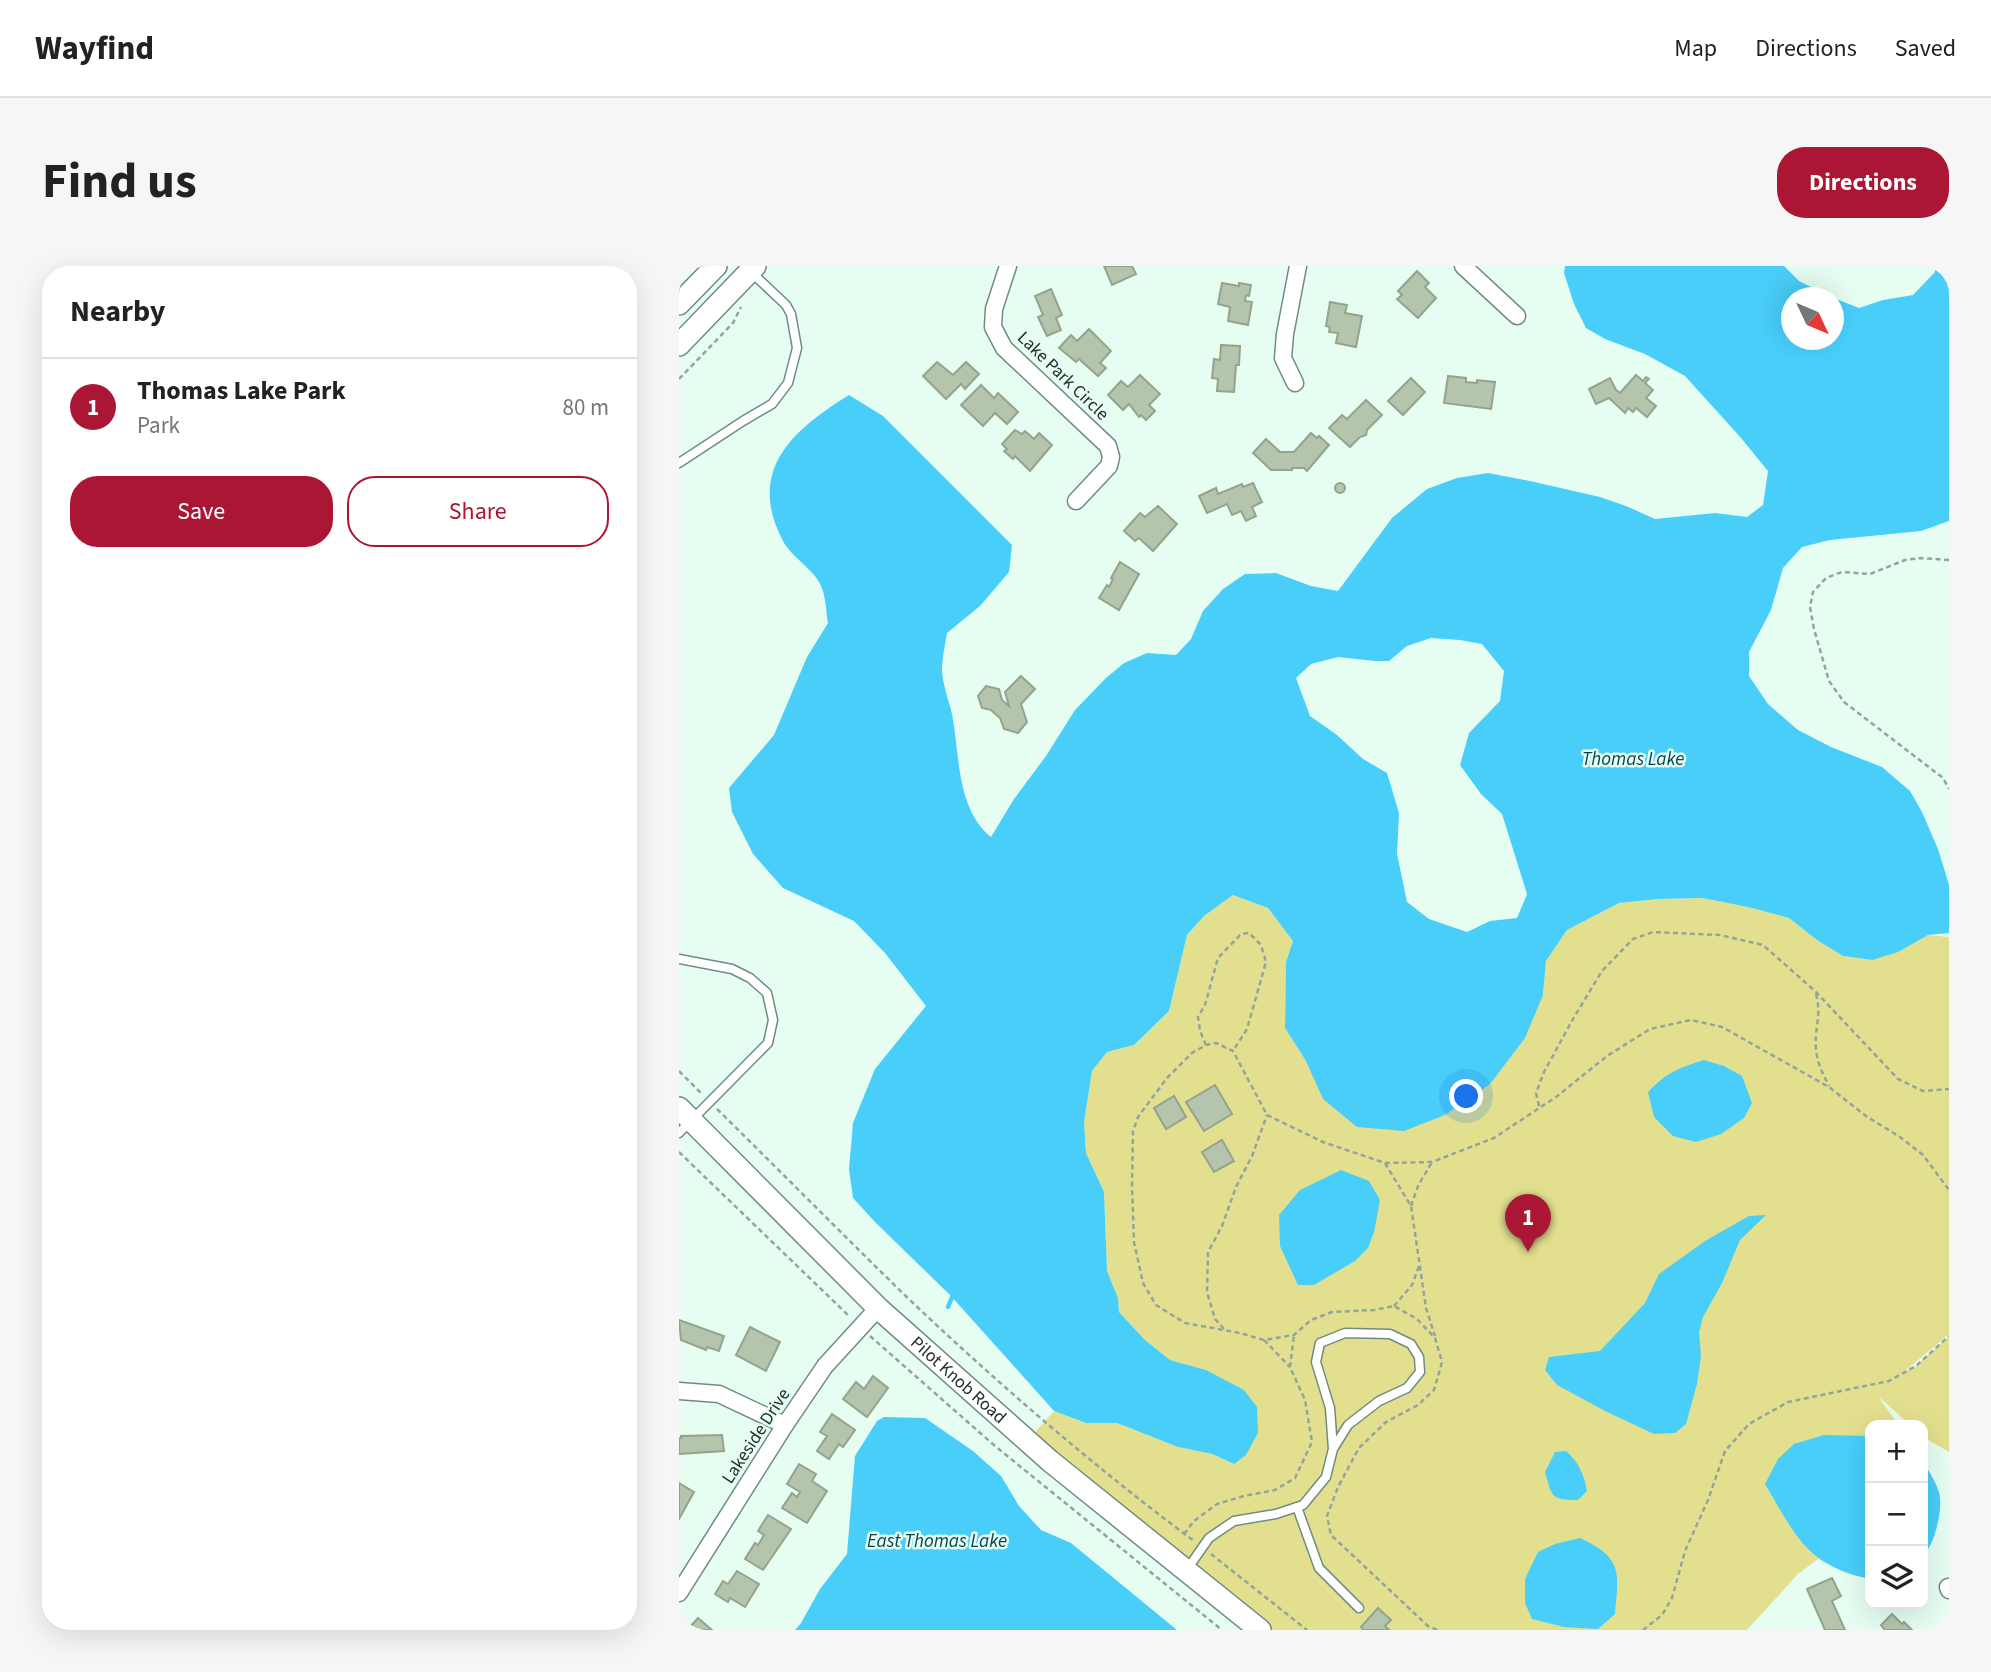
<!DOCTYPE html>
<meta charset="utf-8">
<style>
:root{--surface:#fff;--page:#f6f6f6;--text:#222;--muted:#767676;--line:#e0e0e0;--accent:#ab1635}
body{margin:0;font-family:"Source Sans 3",sans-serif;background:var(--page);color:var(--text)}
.controls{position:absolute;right:21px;bottom:21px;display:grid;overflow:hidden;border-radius:14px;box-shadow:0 7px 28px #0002}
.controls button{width:63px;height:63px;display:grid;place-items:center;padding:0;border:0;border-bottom:2px solid var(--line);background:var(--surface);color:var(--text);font:35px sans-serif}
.compass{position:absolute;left:1102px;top:21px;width:63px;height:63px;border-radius:50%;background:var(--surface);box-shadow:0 7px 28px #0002;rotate:134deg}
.you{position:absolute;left:788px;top:831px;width:24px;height:24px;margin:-18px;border:5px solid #fff;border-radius:50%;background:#1a73e8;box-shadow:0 0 0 10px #1a73e833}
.badge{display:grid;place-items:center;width:46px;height:46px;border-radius:50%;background:var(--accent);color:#fff;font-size:23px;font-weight:700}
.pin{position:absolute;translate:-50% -58px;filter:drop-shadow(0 2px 4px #0008)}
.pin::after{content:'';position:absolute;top:37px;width:24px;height:21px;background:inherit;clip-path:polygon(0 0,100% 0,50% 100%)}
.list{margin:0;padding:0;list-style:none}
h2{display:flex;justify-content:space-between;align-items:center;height:91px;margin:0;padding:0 28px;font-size:30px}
h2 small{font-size:23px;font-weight:400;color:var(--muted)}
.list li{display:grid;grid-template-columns:46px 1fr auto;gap:21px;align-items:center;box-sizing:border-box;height:98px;padding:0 28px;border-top:2px solid var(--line)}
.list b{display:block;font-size:26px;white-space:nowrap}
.list p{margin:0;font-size:23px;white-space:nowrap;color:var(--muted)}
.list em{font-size:23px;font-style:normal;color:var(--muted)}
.actions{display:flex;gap:14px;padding:21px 28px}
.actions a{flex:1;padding:16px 0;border:2px solid var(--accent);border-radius:28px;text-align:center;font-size:24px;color:var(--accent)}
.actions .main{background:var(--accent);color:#fff}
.icon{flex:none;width:38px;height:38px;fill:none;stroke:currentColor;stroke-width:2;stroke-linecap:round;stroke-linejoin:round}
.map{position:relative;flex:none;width:1270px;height:1364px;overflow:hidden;border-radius:28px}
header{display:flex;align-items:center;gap:42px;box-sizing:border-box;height:98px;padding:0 35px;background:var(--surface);border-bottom:2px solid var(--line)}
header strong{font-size:33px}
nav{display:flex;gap:38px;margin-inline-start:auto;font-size:24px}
.intro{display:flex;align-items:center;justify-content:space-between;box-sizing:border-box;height:168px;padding:0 42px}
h1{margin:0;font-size:49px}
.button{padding:18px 32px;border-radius:28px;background:var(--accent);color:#fff;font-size:24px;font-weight:700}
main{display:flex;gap:42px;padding:0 42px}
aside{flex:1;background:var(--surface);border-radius:28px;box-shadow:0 7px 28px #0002}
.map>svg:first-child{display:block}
.green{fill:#e2df8f}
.water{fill:#49cefa;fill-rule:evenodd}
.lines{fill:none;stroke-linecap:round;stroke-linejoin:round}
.stream{stroke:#49cefa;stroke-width:4.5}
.building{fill:#b4c4ad;stroke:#93a38c;stroke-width:2}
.lane-casing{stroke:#708c7f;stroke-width:11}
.street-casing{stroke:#708c7f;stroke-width:19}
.secondary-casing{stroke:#708c7f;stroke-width:24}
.path{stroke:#92a59c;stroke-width:2.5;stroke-dasharray:5 3.5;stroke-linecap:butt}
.lane{stroke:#fff;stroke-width:8}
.street{stroke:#fff;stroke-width:16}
.secondary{stroke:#fff;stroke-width:21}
.labels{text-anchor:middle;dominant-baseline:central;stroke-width:5;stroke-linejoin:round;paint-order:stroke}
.street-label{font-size:18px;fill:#242f2a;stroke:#e6fef2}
.water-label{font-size:19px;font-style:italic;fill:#074355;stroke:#e6fef2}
</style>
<header>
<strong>Wayfind</strong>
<nav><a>Map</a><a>Directions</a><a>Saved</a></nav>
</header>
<div class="intro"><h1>Find us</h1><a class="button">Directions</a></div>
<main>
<aside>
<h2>Nearby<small></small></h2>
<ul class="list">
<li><span class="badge">1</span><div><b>Thomas Lake Park</b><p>Park</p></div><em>80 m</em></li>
</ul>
<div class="actions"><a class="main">Save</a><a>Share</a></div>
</aside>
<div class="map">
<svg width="1270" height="1364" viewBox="0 0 1270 1364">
<rect width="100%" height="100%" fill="#e6fef2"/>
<polygon class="green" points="554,629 589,642 614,675 607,696 606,762 627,795 864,729 867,695 888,664 940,637 980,633 1023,632 1069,641 1110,652 1138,674 1164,690 1192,694 1249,669 1270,671 1270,1068 1225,1106 1237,1100 1270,1070 1270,1186 1244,1171 1244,1159 1231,1159 1200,1131 1219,1159 1191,1159 1191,1313 1169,1308 1139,1293 1119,1308 1068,1364 581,1364 348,1175 375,1145 407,1157 438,1157 499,1181 533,1188 554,1198 527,1104 491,1094 466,1074 440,1046 439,1032 428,1005 425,926 407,887 405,856 413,805 428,786 455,779 490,745 508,669 525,650"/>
<g class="water">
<path d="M886 0H1105L1120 15 1152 31 1112 32V74H1154L1155 32 1180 42 1204 34 1234 29 1256 6V0H1270V255L1242 265 1151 274 1123 281 1104 302 1092 344 1070 386V410L1089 438 1119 464 1152 481 1203 501 1231 525 1243 546 1259 583 1270 619V667L1249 669 1219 686 1193 694 1164 690 1138 674 1110 652 1069 641 1023 632 980 633 940 637 888 664 867 695 864 729 846 772 811 818 766 849 725 865 678 861 644 833 627 795 606 762 607 696 614 675 589 642 554 629 525 650 508 669 490 745 455 779 428 786 413 805 405 856 407 887 425 926 428 1005 439 1032 440 1046 466 1074 491 1094 527 1104 565 1124 578 1141 579 1167 567 1189 555 1198 533 1188 499 1181 438 1157H407L375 1145 271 1029 197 957 174 932 170 903 174 857 196 803 247 740 206 687 175 655 104 622 74 588 53 546 50 522 95 469 128 391 149 357C147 345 147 331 142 320 136 304 112 291 104 275 67 205 113 164 170 129L204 150 333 279 330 306 301 340 268 367C266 379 263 393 263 405 264 420 270 435 273 448 281 490 277 542 312 571L335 533 367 490 396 444 427 412 445 397 468 387 497 389 512 373 524 345 544 323 566 308 597 307 632 320 659 325 713 252 748 223 778 212 809 207 851 215 921 231 947 240 976 253 1036 247 1068 251 1084 239 1089 205 1062 172 1006 110 966 88 926 73 907 62 895 38 885 7ZM752 372 781 374 803 378 825 405 821 435 790 467 781 499 802 528 823 548 848 628 838 652 811 655 788 666 750 653 728 636 718 588 720 547 708 507 684 493 658 469 631 450 617 412 632 398 659 391 696 395H710L728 380Z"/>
<path d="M1025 794 1045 800 1063 810 1073 837 1065 852 1042 868 1017 876 994 870 975 851 969 826C988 806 1000 802 1025 794Z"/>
<polygon points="662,904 690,915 701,934 695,966 689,982 676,995 635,1019 619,1019 601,980 600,949 621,924"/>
<polygon points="1087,949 1061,974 1043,1017 1024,1051 1020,1066 1022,1090 1018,1118 1007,1158 996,1167 975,1168 928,1146 878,1119 866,1104 870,1091 921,1085 966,1037 980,1008 1026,975 1070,950"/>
<polygon points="205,1151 246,1152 294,1185 322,1210 340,1240 362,1264 392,1277 498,1364 116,1364 122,1357 141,1323 168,1288 176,1190 198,1155"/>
<path d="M1145 1169 1191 1170V1313C1127 1299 1117 1270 1086 1218L1099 1193 1115 1178Z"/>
<path d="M887 1185C900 1196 905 1209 908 1225L899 1234C872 1234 873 1231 866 1206L876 1186Z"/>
<path d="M1244 1196C1249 1203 1261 1223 1261 1231 1263 1246 1255 1281 1244 1289Z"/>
<path d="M901 1272C944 1292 940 1306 936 1348L919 1363 885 1361 853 1353 846 1337V1313L859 1286 876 1278Z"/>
</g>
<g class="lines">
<polyline class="stream" points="269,1041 274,1029"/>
</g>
<g class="building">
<polygon points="425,0 453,0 457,8 433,19"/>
<polygon points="738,5 750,17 746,21 757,32 739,52 718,33 723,29 719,25"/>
<polygon points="543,17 560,20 560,17 572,19 570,30 567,29 566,35 573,36 569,59 549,55 551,41 539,38"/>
<polygon points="372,23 383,49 377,52 382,64 368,70 359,51 364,49 356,30"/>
<polygon points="651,36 668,39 666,47 683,50 677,81 657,77 659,67 650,66 651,61 647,60"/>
<polygon points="410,63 432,85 421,97 427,102 419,110 400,93 397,96 380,82 392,69 398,75"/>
<polygon points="542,79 561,80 560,99 557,99 555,126 538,125 539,113 533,112 535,93 541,94"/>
<polygon points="258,96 274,109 287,96 300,108 286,123 282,118 267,133 244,110"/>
<polygon points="461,109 481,128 470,139 476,145 467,154 462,149 460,151 450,138 444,144 429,129 442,115 449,121"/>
<polygon points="957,109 964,115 967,111 970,113 966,117 974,124 967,132 977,140 968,151 957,142 954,146 949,142 946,147 930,132 917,138 910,123 931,112 937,124 941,127"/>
<polygon points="769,110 787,112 787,116 798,117 798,114 816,116 812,143 765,137"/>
<polygon points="732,112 746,126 724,149 709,135"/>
<polygon points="302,119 315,132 319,127 339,146 328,158 316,147 304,160 282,139"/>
<polygon points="687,134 703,149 688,164 687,169 681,171 671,181 650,162 663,149 668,153"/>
<polygon points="336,164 343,168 346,165 355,173 360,167 373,179 351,205 336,190 334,193 325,185 328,183 323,178"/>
<polygon points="632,167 638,172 640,170 650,179 628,205 625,202 613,202 613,204 592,204 574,187 587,173 601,186 615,186"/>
<circle cx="661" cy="222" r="5"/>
<polygon points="574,217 583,236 573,241 577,250 567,255 562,245 553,249 548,238 528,247 520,230 537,222 539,228 563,218 564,221"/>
<polygon points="479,240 498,258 474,285 460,272 456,275 445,265 461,247 466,251"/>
<polygon points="441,296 460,308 440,344 420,332 428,319 430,321 434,313 432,312"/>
<polygon points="342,410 356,423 342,438 348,456 339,467 325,463 321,452 312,444 303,442 299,430 307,420 320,423 323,434 330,440 326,426"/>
<polygon points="536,819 553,848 525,865 507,836"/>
<polygon points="495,830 507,851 487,863 475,842"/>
<polygon points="543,874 555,895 535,906 523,886"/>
<polygon points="0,1054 45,1070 40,1085 28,1081 27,1084 2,1074"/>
<polygon points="71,1061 101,1076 87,1105 57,1089"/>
<polygon points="194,1110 209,1122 188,1151 164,1133 177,1116 185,1123"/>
<polygon points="153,1148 176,1164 164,1181 160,1178 150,1193 138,1185 148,1170 141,1166"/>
<polygon points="43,1169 45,1185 0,1188 0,1172 2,1172 2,1170"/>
<polygon points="120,1198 137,1208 133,1215 148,1225 128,1257 103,1242 113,1227 118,1231 121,1226 108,1218"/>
<polygon points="0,1217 15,1226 0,1253"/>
<polygon points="89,1249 112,1263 84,1304 66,1293 76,1277 79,1279 85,1269 79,1265"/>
<polygon points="58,1305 80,1318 66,1341 51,1332 49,1336 36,1328 44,1315 49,1318"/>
<polygon points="1153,1312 1162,1330 1153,1335 1166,1364 1146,1364 1128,1323"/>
<polygon points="699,1342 712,1354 706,1360 710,1364 685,1364 682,1361"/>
<polygon points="1213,1348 1223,1358 1225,1356 1233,1364 1206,1364 1202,1359"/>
<polygon points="19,1352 33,1364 5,1364 9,1359 11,1361"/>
</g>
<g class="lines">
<defs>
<g id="lane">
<polyline points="0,197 64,155 93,138 109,117 118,82 112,48 107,39 71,5"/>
<polyline points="0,693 53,703 71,712 88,727 94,754 89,777 0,867"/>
<polyline points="618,1241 640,1302 680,1342"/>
<polyline points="509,1302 530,1272 555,1255 597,1248 624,1239 647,1211 654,1183 669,1159 700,1135 728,1122 741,1106 740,1091 732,1078 711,1068 666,1067 641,1077 637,1096 651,1142 654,1183"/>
</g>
<g id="street">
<polyline points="329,0 315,43 314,61 325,82 429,180 432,191 430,200 397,235"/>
<polyline points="784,0 838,50"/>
<polyline points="616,117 604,92 606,68 619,0"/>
<polyline points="0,1125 40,1128 106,1159"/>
<polyline points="1269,1321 1270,1324"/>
<polyline points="0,1327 106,1159 146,1100 199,1042"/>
</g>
<g id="secondary">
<polyline points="0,38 37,0"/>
<polyline points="0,79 76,0"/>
<path id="s1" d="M0 842 199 1042 371 1195 581 1364"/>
</g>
</defs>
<use href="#lane" class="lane-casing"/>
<use href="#street" class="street-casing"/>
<use href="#secondary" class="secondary-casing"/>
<g class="path">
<polyline points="0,113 54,57 62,41"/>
<polyline points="1270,294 1242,292 1226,294 1191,308 1163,306 1147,312 1134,326 1131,341 1135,363 1150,415 1165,436 1264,512 1270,523"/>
<path d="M1137 728C1143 749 1135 764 1137 783 1138 797 1144 808 1150 820"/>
<polyline points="527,779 521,765 519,751 526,739 539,692 562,668 570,667 582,679 587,696 568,763 554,785"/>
<polyline points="0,805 24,829"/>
<polyline points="860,840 857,827 865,806 894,753 923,705 954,673 974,666 1041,669 1084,679 1136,725 1219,813 1244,825 1270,823"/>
<path d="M38 843C104 908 169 974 235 1038 324 1122 417 1202 515 1275"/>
<polyline points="0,886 171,1051"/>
<polyline points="706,897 732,940 747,1042 756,1070"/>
<polyline points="732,940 739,920 753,896"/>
<polyline points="715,1040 733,1019 740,1000"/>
<polyline points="545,1063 536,1053 528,1026 529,986 543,960 557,921 573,890 588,849"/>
<polyline points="191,1070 316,1180 543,1364"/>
<polyline points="585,1074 611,1101"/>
<polyline points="505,1268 515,1255 538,1238 565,1230 596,1224 616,1212 633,1176 626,1134 611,1101 615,1069"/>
<polyline points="532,1288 628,1364"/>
<polyline points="758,1364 749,1360 652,1269 648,1250 659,1221 680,1182 707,1156 739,1139 755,1124 763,1096 756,1072 738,1053 715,1040 695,1044 653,1046 632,1054 615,1069 585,1074 561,1067 506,1057 477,1039 464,1017 455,976 453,920 454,865 459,851 488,812 513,787 527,779 537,777 554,785 588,849 644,876 706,897 753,896 815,872 877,831 928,790 971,763 1012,754 1043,761 1150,821 1187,850 1221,871 1244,889 1270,924"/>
<polyline points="964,1364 983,1349 993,1332 1006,1285 1029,1234 1046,1185 1070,1158 1109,1136 1210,1115 1237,1100 1270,1070"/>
</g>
<use href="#lane" class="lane"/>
<use href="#street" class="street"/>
<use href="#secondary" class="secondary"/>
</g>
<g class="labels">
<g class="street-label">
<text transform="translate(384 110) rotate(44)">Lake Park Circle</text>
<text stroke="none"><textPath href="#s1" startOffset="390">Pilot Knob Road</textPath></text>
<text transform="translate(77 1170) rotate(-57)">Lakeside Drive</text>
</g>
<g class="water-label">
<text x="954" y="493">Thomas Lake</text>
<text x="258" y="1275">East Thomas Lake</text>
</g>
</g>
</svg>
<div class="controls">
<button>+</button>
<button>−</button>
<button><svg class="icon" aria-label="layers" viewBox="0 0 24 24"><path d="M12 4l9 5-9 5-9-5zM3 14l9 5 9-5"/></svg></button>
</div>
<svg class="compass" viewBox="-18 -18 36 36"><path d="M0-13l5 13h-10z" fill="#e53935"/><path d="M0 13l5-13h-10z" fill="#767676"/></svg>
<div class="you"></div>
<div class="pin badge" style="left:849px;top:986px">1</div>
</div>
</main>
